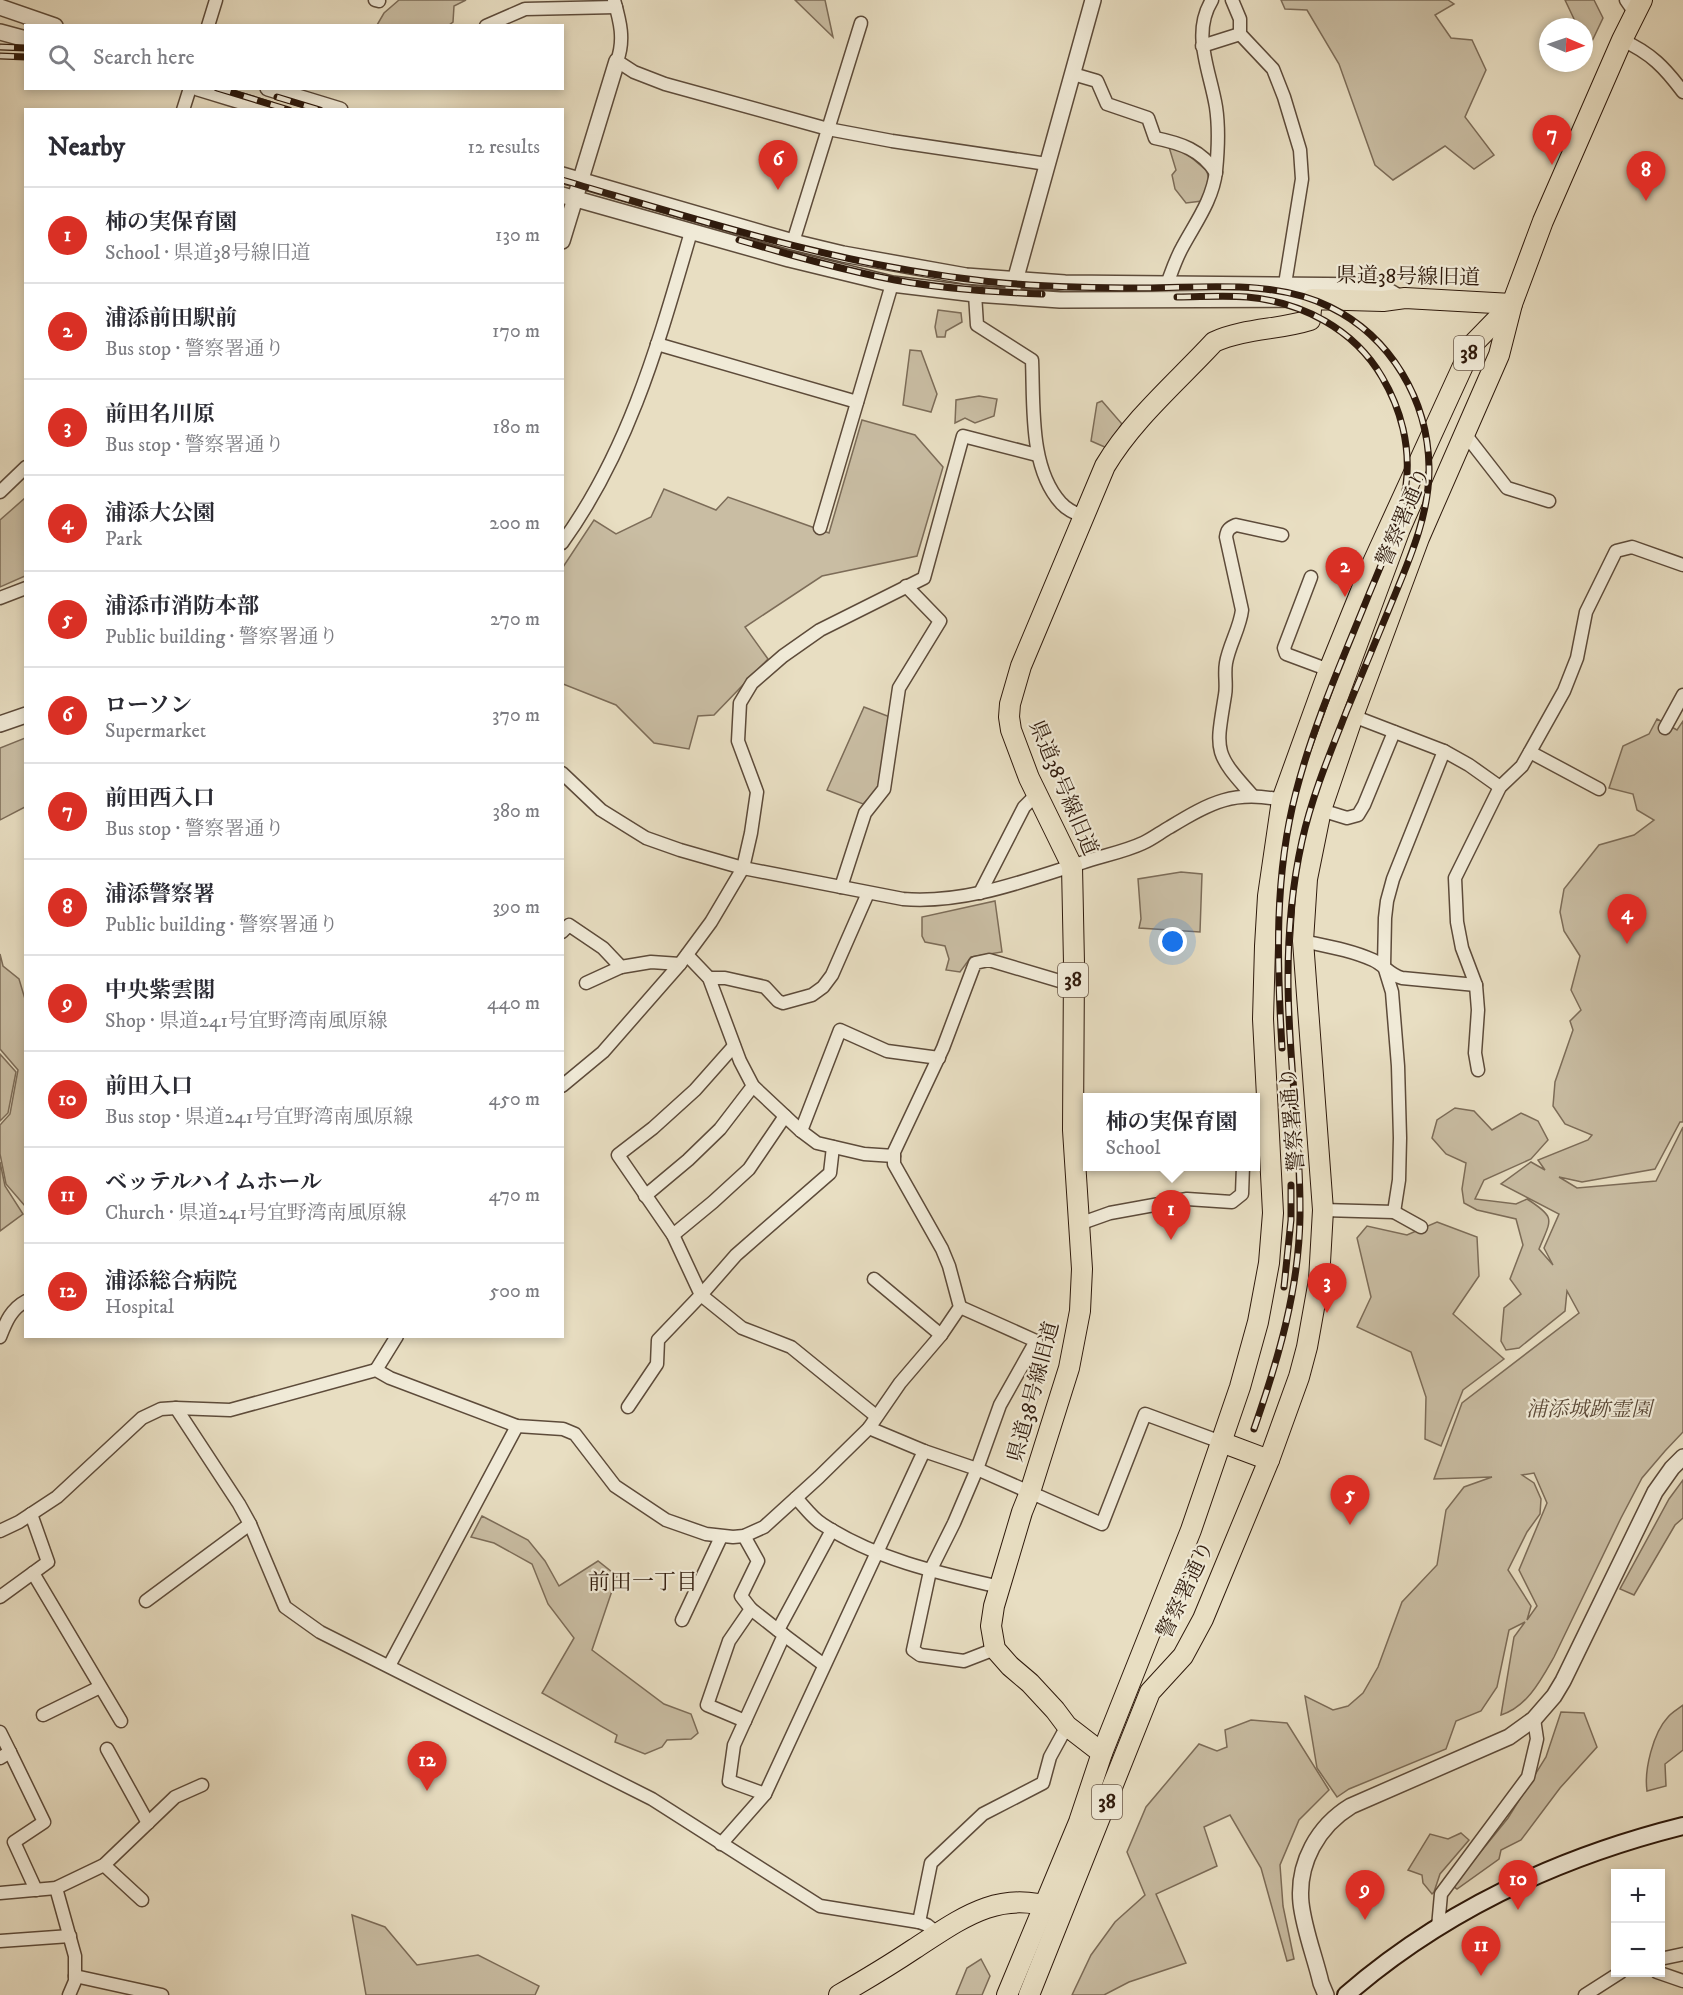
<!DOCTYPE html>
<meta charset="utf-8">
<style>
:root{--surface:#fff;--page:#f2f2f3;--text:#2b2b33;--muted:#7c7c81;--line:#e1e1e2;--accent:#d93025}
body{margin:0;font-family:"IM FELL DW Pica","Noto Serif JP",serif;background:var(--page);color:var(--text)}
.controls{position:absolute;right:18px;bottom:18px;display:grid;overflow:hidden;border-radius:0px;box-shadow:0 3px 9px #0003}
.controls button{width:54px;height:54px;display:grid;place-items:center;padding:0;border:0;border-bottom:2px solid var(--line);background:var(--surface);color:var(--text);font:30px sans-serif}
.compass{position:absolute;left:1539px;top:18px;width:54px;height:54px;border-radius:50%;background:var(--surface);box-shadow:0 3px 9px #0003;rotate:92deg}
.you{position:absolute;left:1173px;top:942px;width:21px;height:21px;margin:-15px;border:4px solid #fff;border-radius:50%;background:#1a73e8;box-shadow:0 0 0 9px #1a73e833}
.badge{display:grid;place-items:center;width:39px;height:39px;border-radius:50%;background:var(--accent);color:#fff;font-size:20px;font-weight:700}
.pin{position:absolute;translate:-50% -50px;filter:drop-shadow(0 2px 3px #0008)}
.pin::after{content:'';position:absolute;top:32px;width:21px;height:18px;background:inherit;clip-path:polygon(0 0,100% 0,50% 100%)}
.popup{position:absolute;left:1083px;top:1093px;width:177px;height:78px;box-sizing:border-box;display:grid;place-content:center;border-radius:0px;background:var(--surface);filter:drop-shadow(0 2px 4px #0005);font-size:20px;white-space:nowrap;color:var(--muted)}
.popup b{font-size:22px;color:var(--text)}
.popup::after{content:'';position:absolute;left:50%;top:100%;margin-left:-12px;border:12px solid transparent;border-top-color:var(--surface)}
.list{margin:0;padding:0;list-style:none}
h2{display:flex;justify-content:space-between;align-items:center;height:78px;margin:0;padding:0 24px;font-size:26px}
h2 small{font-size:20px;font-weight:400;color:var(--muted)}
.list li{display:grid;grid-template-columns:39px 1fr auto;gap:18px;align-items:center;box-sizing:border-box;height:96px;padding:0 24px;border-top:2px solid var(--line)}
.list b{display:block;font-size:22px;white-space:nowrap}
.list p{margin:0;font-size:20px;white-space:nowrap;color:var(--muted)}
.list em{font-size:20px;font-style:normal;color:var(--muted)}
.icon{flex:none;width:33px;height:33px;fill:none;stroke:currentColor;stroke-width:2;stroke-linecap:round;stroke-linejoin:round}
.map{position:relative;flex:none;width:1683px;height:1995px;overflow:hidden}
.search{position:absolute;background:var(--surface);box-shadow:0 3px 9px #0003;left:24px;top:24px;width:540px;height:66px;display:flex;align-items:center;gap:15px;box-sizing:border-box;padding:0 21px;border-radius:0px;color:var(--muted);font-size:22px}
.panel{position:absolute;background:var(--surface);box-shadow:0 3px 9px #0003;left:24px;top:108px;width:540px;height:1230px;border-radius:0px}
.map>svg:first-child{display:block}
.green{fill:#c9bda3;stroke:#7c6c58;stroke-width:1.5;fill-rule:evenodd}
.lines{fill:none;stroke-linecap:round;stroke-linejoin:round}
.minor-casing{stroke:#5d4b3a;stroke-width:15}
.tertiary-casing{stroke:#5d4b3a;stroke-width:18}
.secondary-casing{stroke:#2f1a0c;stroke-width:20}
.primary-casing{stroke:#2f1a0c;stroke-width:22}
.minor{stroke:#f0ead7;stroke-width:12}
.tertiary{stroke:#f0ead7;stroke-width:15}
.secondary{stroke:#f0ead7;stroke-width:16}
.primary{stroke:#e8dec2;stroke-width:20}
.rail-casing{stroke:#2f1a0c;stroke-width:7}
.rail{stroke:#f0ead7;stroke-width:4.5;stroke-dasharray:14;stroke-linecap:butt}
.labels{text-anchor:middle;dominant-baseline:central;stroke-width:4.5;stroke-linejoin:round;paint-order:stroke}
.shield{fill:#f0ead7;stroke:#695849;stroke-width:1.5}
.shield-label{font-size:20px;font-weight:bold;fill:#2f1a0c}
.street-label{font-size:21px;fill:#2f1a0c;stroke:#f0ead7}
.park-label{font-size:21px;font-style:italic;fill:#5d4b39;stroke:#f0ead7}
.neighbourhood-label{font-size:22px;fill:#2f1a0c;stroke:#f0ead7}
</style>
<div class="map">
<svg width="1683" height="1995" viewBox="0 0 1683 1995">
<rect width="100%" height="100%" fill="#e8dec2"/>
<filter id="stains"><feTurbulence type="fractalNoise" baseFrequency=".00333" numOctaves="4"/><feColorMatrix values="0 0 0 0 .2 0 0 0 0 .09 0 0 0 0 .02 0 0 0 .5 -.17"/></filter>
<radialGradient id="worn" r=".72"><stop offset=".6" stop-color="#630" stop-opacity="0"/><stop offset="1" stop-color="#630" stop-opacity=".3"/></radialGradient>
<g class="green">
<polygon points="399,0 466,0 454,6 453,22 449,25 377,25 384,13"/>
<polygon points="795,0 825,0 833,37"/>
<polygon points="1281,0 1448,0 1454,4 1435,15 1451,38 1472,40 1486,70 1465,117 1494,155 1474,169 1445,146 1393,180 1375,165 1339,64 1307,10 1285,9"/>
<polygon points="1565,0 1594,0 1603,18 1584,58 1584,27 1574,27 1575,21"/>
<polygon points="1169,147 1179,147 1207,171 1209,181 1202,201 1186,203 1175,189 1172,175 1176,170"/>
<polygon points="938,310 961,313 962,322 946,331 945,337 937,337 935,327"/>
<polygon points="910,350 921,351 937,394 931,412 903,405"/>
<polygon points="979,396 997,399 994,416 975,423 965,418 955,423 956,400"/>
<polygon points="1102,401 1122,424 1107,448 1091,441 1097,403"/>
<polygon points="862,420 915,435 943,467 917,556 822,576 745,627 768,659 714,715 698,716 689,749 654,743 616,705 563,684 563,567 594,520 616,534 651,517 664,489 716,510 728,497 829,533"/>
<polygon points="25,498 25,576 0,587 0,520"/>
<polygon points="864,707 890,717 879,789 863,804 827,790"/>
<path d="M1657 719 1677 730 1683 721V1122H1680L1655 1169 1582 1182 1559 1177 1577 1188 1656 1181 1683 1127V1432L1665 1451 1642 1478 1621 1518 1554 1657C1541 1680 1527 1707 1501 1715L1514 1637 1525 1622 1509 1630 1497 1687 1481 1711 1456 1721 1446 1749 1349 1789 1337 1797 1317 1768 1305 1696 1333 1710 1348 1706 1363 1693 1378 1667 1402 1602 1437 1565 1446 1510 1464 1487 1492 1477 1434 1479 1462 1403 1579 1313 1567 1291 1565 1311 1519 1348 1506 1350 1501 1341 1504 1308 1521 1294 1510 1279 1523 1245 1516 1219 1477 1210 1464 1203 1462 1189 1466 1163 1446 1154 1432 1138 1437 1120 1455 1108 1474 1111 1492 1130 1521 1113 1538 1121 1548 1140 1531 1159 1484 1180 1475 1199 1516 1204 1527 1199C1557 1218 1551 1219 1539 1249L1553 1265 1544 1248 1559 1214 1501 1184 1531 1162 1545 1170 1538 1160 1588 1140 1592 1135 1565 1124 1553 1106 1555 1082 1573 1030 1570 1021 1581 1010 1571 990 1580 956 1564 931 1560 912 1564 889 1599 845 1634 835 1654 820 1637 810 1633 794 1609 788 1623 746 1649 734ZM1534 1473 1547 1503 1519 1570 1537 1606 1527 1620 1531 1606 1508 1570 1527 1532 1540 1514 1541 1499 1534 1483 1522 1475Z"/>
<polygon points="25,738 25,807 0,820 0,748"/>
<polygon points="1181,872 1202,874 1200,932 1139,928 1141,919 1138,879"/>
<polygon points="995,901 1002,952 971,957 960,972 946,970 949,959 945,946 925,942 922,936 922,917"/>
<polygon points="0,954 3,966 19,979 25,999 25,1206 6,1184 0,1154 0,1125 10,1114 18,1070 0,1049"/>
<polygon points="0,1054 16,1072 8,1113 0,1121"/>
<polygon points="0,1162 5,1186 23,1214 0,1231"/>
<polygon points="1437,1222 1477,1237 1479,1276 1453,1314 1504,1359 1463,1390 1441,1446 1425,1439 1426,1397 1411,1352 1357,1327 1371,1297 1357,1238 1367,1226 1407,1235"/>
<polygon points="1683,1480 1683,1518 1675,1525 1634,1595 1620,1589 1669,1499"/>
<polygon points="482,1516 528,1540 545,1561 559,1586 598,1561 617,1576 592,1650 664,1704 691,1714 698,1733 691,1739 667,1740 662,1747 645,1754 615,1742 617,1735 542,1693 574,1638 548,1604 532,1564 494,1543 471,1537"/>
<path d="M1683 1705V1750L1665 1764 1666 1786 1647 1791C1644 1770 1653 1733 1668 1717 1672 1712 1678 1709 1683 1705Z"/>
<polygon points="1561,1712 1584,1713 1597,1747 1560,1788 1521,1840 1501,1850 1499,1859 1457,1889 1453,1886 1508,1818 1546,1757"/>
<polygon points="1251,1720 1287,1723 1329,1790 1299,1820 1280,1865 1283,1906 1294,1959 1287,1961 1261,1868 1230,1815 1204,1827 1217,1866 1156,1894 1186,1963 1129,1982 1104,1995 1072,1995 1091,1955 1115,1922 1145,1895 1127,1852 1146,1807 1199,1744 1217,1751 1227,1747 1225,1730"/>
<polygon points="1461,1833 1469,1840 1440,1874 1434,1892 1432,1894 1423,1883 1422,1875 1408,1870 1430,1834 1448,1839"/>
<polygon points="352,1915 385,1927 417,1965 478,1955 539,1986 535,1995 366,1995"/>
<polygon points="981,1959 990,1976 982,1995 956,1995 967,1968"/>
</g>
<g class="lines">
<defs>
<g id="minor">
<polyline points="375,0 379,1"/>
<path d="M614 0C620 21 625 40 617 61L634 72 665 84 828 129 892 141 1047 164"/>
<polyline points="1232,0 1240,19 1240,34 1273,69 1284,97 1300,150 1302,179 1285,284"/>
<polyline points="1626,0 1635,13"/>
<polyline points="208,26 216,0"/>
<polyline points="486,26 525,9 616,7"/>
<path d="M1622 40C1651 53 1665 68 1683 92"/>
<polyline points="1202,46 1240,34"/>
<path d="M1073 74 1097 81 1107 104 1148 118 1155 138C1180 143 1202 150 1216 173"/>
<polyline points="183,110 190,88"/>
<polyline points="793,242 861,23"/>
<path d="M1167 284C1172 271 1176 258 1183 246 1196 222 1213 199 1216 171 1218 151 1219 127 1216 107 1210 70 1191 34 1212 0"/>
<path d="M975 294 977 325 1032 360C1034 405 1029 468 1061 503 1067 510 1076 514 1085 517"/>
<polyline points="657,344 857,402"/>
<polyline points="1465,434 1507,488 1549,501"/>
<polyline points="0,492 26,467"/>
<polyline points="820,528 892,284"/>
<path d="M562 543C630 449 659 341 691 232"/>
<polyline points="1311,577 1284,648 1286,654 1329,670"/>
<polyline points="0,598 26,588"/>
<polyline points="1353,716 1444,751 1469,765 1500,787"/>
<polyline points="1665,728 1683,695"/>
<polyline points="1530,752 1599,789"/>
<path d="M562 773 601 810 646 838 680 850 743 868 903 899C964 904 1024 881 1081 863 1101 856 1124 852 1143 843 1152 839 1161 832 1170 827 1211 802 1234 790 1282 800"/>
<path d="M1252 795C1213 752 1216 751 1225 695 1227 685 1224 674 1226 663 1229 645 1240 628 1242 610L1226 537C1227 530 1229 528 1236 525L1282 535"/>
<polyline points="1321,810 1347,818 1358,815 1364,805 1394,732"/>
<polyline points="841,887 865,813 884,789 899,688 940,621 906,586"/>
<polyline points="980,893 1024,807 1036,795"/>
<polyline points="562,932 569,925 603,948 621,967 651,962 680,964"/>
<path d="M1303 941C1326 946 1351 950 1373 960 1384 965 1390 975 1402 978L1476 985"/>
<polyline points="687,955 709,978 740,1061 753,1086 801,1131 817,1143 864,1154 894,1156"/>
<polyline points="709,978 725,978 765,987 778,1001 783,1003 812,995 823,987 832,975 868,893"/>
<polyline points="586,983 621,967"/>
<polyline points="734,1046 695,1090 653,1128 618,1155 673,1235 701,1295 742,1328 791,1347 876,1416"/>
<polyline points="1478,1070 1475,1053 1478,1010 1476,985 1462,948 1457,922 1455,878 1500,787 1522,766 1564,691 1577,658 1586,612 1616,551 1632,547 1683,565"/>
<polyline points="562,1086 603,1052 680,964 711,922 743,868 751,833 757,792 738,741 740,703 752,683 783,656 820,630 924,578 963,436 1037,455"/>
<polyline points="801,1131 840,1030 887,1051 939,1058"/>
<polyline points="1255,1150 1271,1146"/>
<polyline points="645,1196 688,1160 720,1129 753,1086"/>
<polyline points="1323,1210 1394,1212 1421,1227"/>
<polyline points="1394,1212 1399,1180 1400,1138 1398,1066 1392,992 1384,966 1385,918 1387,901 1393,879 1444,751"/>
<polyline points="1079,1224 1110,1213 1187,1199 1232,1202 1242,1194 1243,1166"/>
<polyline points="673,1235 713,1202 749,1169 785,1116"/>
<polyline points="874,1279 941,1335"/>
<polyline points="960,1307 1036,1341 1000,1405 977,1469 954,1523 930,1571 913,1650 920,1655 964,1661 995,1649"/>
<path d="M0 1337C6 1322 11 1309 26 1301"/>
<polyline points="376,1370 397,1336"/>
<polyline points="628,1407 657,1364 658,1340 701,1295 736,1255 830,1173 833,1147"/>
<polyline points="176,1408 239,1504 250,1524 285,1607 320,1632 652,1799 820,1906 919,1922 927,1925 938,1934"/>
<polyline points="869,1428 924,1451 977,1469 1102,1524 1145,1414 1221,1442"/>
<path d="M796 1498C804 1506 812 1518 822 1524 875 1559 938 1573 1000 1587"/>
<polyline points="0,1531 19,1522 57,1497 142,1418 161,1409 176,1408 230,1410 376,1370 390,1378 517,1426 563,1429 575,1434 615,1486 666,1520 706,1534 733,1537 744,1536 764,1527 819,1477 869,1428 900,1383 941,1335 960,1307 949,1266 942,1249 894,1164 894,1152 943,1048 975,963 989,960 1073,985"/>
<polyline points="744,1536 758,1561 741,1596 751,1609 729,1641 707,1705 745,1721"/>
<polyline points="33,1573 121,1721"/>
<polyline points="0,1597 48,1562 31,1514"/>
<polyline points="146,1601 250,1524"/>
<polyline points="751,1609 784,1635 734,1745 729,1781 765,1794"/>
<polyline points="682,1620 721,1537"/>
<polyline points="778,1630 832,1530"/>
<polyline points="784,1635 824,1665"/>
<polyline points="389,1666 517,1426"/>
<polyline points="43,1715 100,1687"/>
<polyline points="0,1732 10,1752"/>
<polyline points="107,1749 148,1823"/>
<polyline points="0,1758 10,1752 44,1822 14,1842 36,1890"/>
<polyline points="721,1844 765,1794 924,1451"/>
<polyline points="104,1865 142,1900"/>
<polyline points="56,1888 75,1956 75,1981 69,1995"/>
<polyline points="0,1893 56,1888 104,1865 175,1797 202,1785"/>
<polyline points="919,1922 931,1863 983,1814 1043,1783 1050,1757 1067,1726"/>
<polyline points="1438,1927 1441,1894 1528,1777 1537,1739 1534,1719"/>
<polyline points="0,1941 70,1936"/>
<polyline points="1660,1959 1683,1954"/>
<polyline points="1657,1972 1683,1981"/>
<polyline points="75,1976 162,1995"/>
<polyline points="1585,1995 1621,1972"/>
</g>
<g id="tertiary">
<polyline points="0,7 55,26"/>
<polyline points="0,32 26,39"/>
<polyline points="198,88 270,110"/>
<polyline points="268,88 340,110"/>
<polyline points="562,175 793,242 843,254 966,276 1065,283 1380,286 1400,298"/>
<polyline points="562,195 789,259 892,284 975,294 1060,300 1312,299"/>
<polyline points="562,241 617,61"/>
<polyline points="1013,288 1093,0"/>
<polyline points="0,724 26,715"/>
<path d="M1326 1995 1321 1983C1315 1957 1304 1930 1301 1903 1297 1863 1318 1826 1351 1806L1509 1737 1534 1719 1554 1696 1563 1681 1655 1492 1672 1468 1683 1457"/>
</g>
<path id="secondary" d="M1346 1995C1443 1911 1559 1857 1683 1826"/>
<g id="primary">
<polyline points="1221,1442 1269,1460"/>
<path d="M1102 1753 1067 1726 1055 1710 1030 1683 1010 1666 995 1649 991 1626 994 1606 1022 1512 1030 1492 1069 1368 1080 1311 1082 1269 1073 1130 1074 964 1072 866 1029 778 1011 730 1009 717 1010 704 1021 666 1105 466C1133 419 1177 382 1214 342 1245 328 1279 330 1310 320L1312 299 1383 301 1405 298 1512 304"/>
<path d="M839 1995C865 1980 890 1965 914 1949 959 1920 999 1888 1055 1909"/>
<polyline points="1007,1995 1079,1822 1102,1753 1191,1530 1240,1387 1258,1322 1269,1263 1273,1213 1263,1019 1265,946 1268,896 1282,800 1329,670 1370,569 1473,344 1510,306"/>
<polyline points="1029,1995 1150,1692 1183,1656 1203,1619 1269,1460 1299,1377 1307,1347 1319,1280 1323,1210 1303,941 1307,879 1321,810 1353,716 1419,538 1499,355 1512,304 1543,221 1622,40 1642,0"/>
</g>
</defs>
<use href="#minor" class="minor-casing"/>
<use href="#tertiary" class="tertiary-casing"/>
<use href="#secondary" class="secondary-casing"/>
<use href="#primary" class="primary-casing"/>
<use href="#minor" class="minor"/>
<use href="#tertiary" class="tertiary"/>
<use href="#secondary" class="secondary"/>
<use href="#primary" class="primary"/>
<defs>
<g id="rail">
<polyline points="0,47 26,48"/>
<polyline points="0,56 26,57"/>
<polyline points="217,88 289,110"/>
<polyline points="277,97 320,110"/>
<path d="M562 180C699 220 835 264 976 280 1032 287 1089 288 1145 288 1205 288 1274 279 1330 307 1391 337 1428 400 1429 467 1430 516 1407 565 1389 609 1375 643 1361 677 1347 710 1330 753 1312 796 1302 841 1292 886 1288 933 1288 979 1288 1058 1301 1137 1300 1216 1299 1290 1278 1360 1254 1429"/>
<path d="M739 240C790 255 842 270 895 280 944 289 993 292 1042 294"/>
<path d="M1177 297C1200 297 1224 295 1247 297 1302 302 1354 329 1382 377 1401 409 1411 447 1406 485 1400 525 1382 562 1367 599 1341 663 1313 726 1296 792 1274 876 1277 963 1282 1048"/>
<polyline points="1284,1287 1291,1220 1291,1185"/>
</g>
</defs>
<use href="#rail" class="rail-casing"/>
<use href="#rail" class="rail"/>
</g>
<g class="labels">
<g class="shield">
<rect x="1454" y="336" width="30" height="34" rx="4.5"/>
<rect x="1058" y="963" width="30" height="34" rx="4.5"/>
<rect x="1092" y="1785" width="30" height="34" rx="4.5"/>
</g>
<g class="shield-label">
<text x="1469" y="353">38</text>
<text x="1073" y="980">38</text>
<text x="1107" y="1802">38</text>
</g>
<g class="street-label">
<text transform="translate(1408 277) rotate(1)">県道38号線旧道</text>
<text transform="translate(1404 517) rotate(-67)">警察署通り</text>
<text transform="translate(1063 788) rotate(67)">県道38号線旧道</text>
<text transform="translate(1293 1119) rotate(-95)">警察署通り</text>
<text transform="translate(1034 1392) rotate(-75)">県道38号線旧道</text>
<text transform="translate(1186 1590) rotate(-65)">警察署通り</text>
</g>
<g class="park-label">
<text x="1589" y="1410">浦添城跡霊園</text>
</g>
<g class="neighbourhood-label">
<text x="643" y="1582">前田一丁目</text>
</g>
</g>
<rect width="100%" height="100%" filter="url(#stains)"/>
<rect width="100%" height="100%" fill="url(#worn)"/>
</svg>
<div class="controls">
<button>+</button>
<button>−</button>
</div>
<svg class="compass" viewBox="-18 -18 36 36"><path d="M0-13l5 13h-10z" fill="#e53935"/><path d="M0 13l5-13h-10z" fill="#7c7c81"/></svg>
<div class="you"></div>
<div class="pin badge" style="left:1171px;top:1240px">1</div>
<div class="popup"><b>柿の実保育園</b>School</div>
<div class="pin badge" style="left:1345px;top:597px">2</div>
<div class="pin badge" style="left:1327px;top:1313px">3</div>
<div class="pin badge" style="left:1627px;top:944px">4</div>
<div class="pin badge" style="left:1350px;top:1525px">5</div>
<div class="pin badge" style="left:778px;top:190px">6</div>
<div class="pin badge" style="left:1552px;top:165px">7</div>
<div class="pin badge" style="left:1646px;top:201px">8</div>
<div class="pin badge" style="left:1365px;top:1920px">9</div>
<div class="pin badge" style="left:1518px;top:1910px">10</div>
<div class="pin badge" style="left:1481px;top:1976px">11</div>
<div class="pin badge" style="left:427px;top:1791px">12</div>
<div class="search"><svg class="icon" aria-label="search" viewBox="0 0 24 24"><circle cx="10" cy="10" r="6"/><path d="M15 15l6 6"/></svg>Search here</div>
<section class="panel">
<h2>Nearby<small>12 results</small></h2>
<ul class="list">
<li><span class="badge">1</span><div><b>柿の実保育園</b><p>School · 県道38号線旧道</p></div><em>130 m</em></li>
<li><span class="badge">2</span><div><b>浦添前田駅前</b><p>Bus stop · 警察署通り</p></div><em>170 m</em></li>
<li><span class="badge">3</span><div><b>前田名川原</b><p>Bus stop · 警察署通り</p></div><em>180 m</em></li>
<li><span class="badge">4</span><div><b>浦添大公園</b><p>Park</p></div><em>200 m</em></li>
<li><span class="badge">5</span><div><b>浦添市消防本部</b><p>Public building · 警察署通り</p></div><em>270 m</em></li>
<li><span class="badge">6</span><div><b>ローソン</b><p>Supermarket</p></div><em>370 m</em></li>
<li><span class="badge">7</span><div><b>前田西入口</b><p>Bus stop · 警察署通り</p></div><em>380 m</em></li>
<li><span class="badge">8</span><div><b>浦添警察署</b><p>Public building · 警察署通り</p></div><em>390 m</em></li>
<li><span class="badge">9</span><div><b>中央紫雲閣</b><p>Shop · 県道241号宜野湾南風原線</p></div><em>440 m</em></li>
<li><span class="badge">10</span><div><b>前田入口</b><p>Bus stop · 県道241号宜野湾南風原線</p></div><em>450 m</em></li>
<li><span class="badge">11</span><div><b>ベッテルハイムホール</b><p>Church · 県道241号宜野湾南風原線</p></div><em>470 m</em></li>
<li><span class="badge">12</span><div><b>浦添総合病院</b><p>Hospital</p></div><em>500 m</em></li>
</ul>
</section>
</div>
